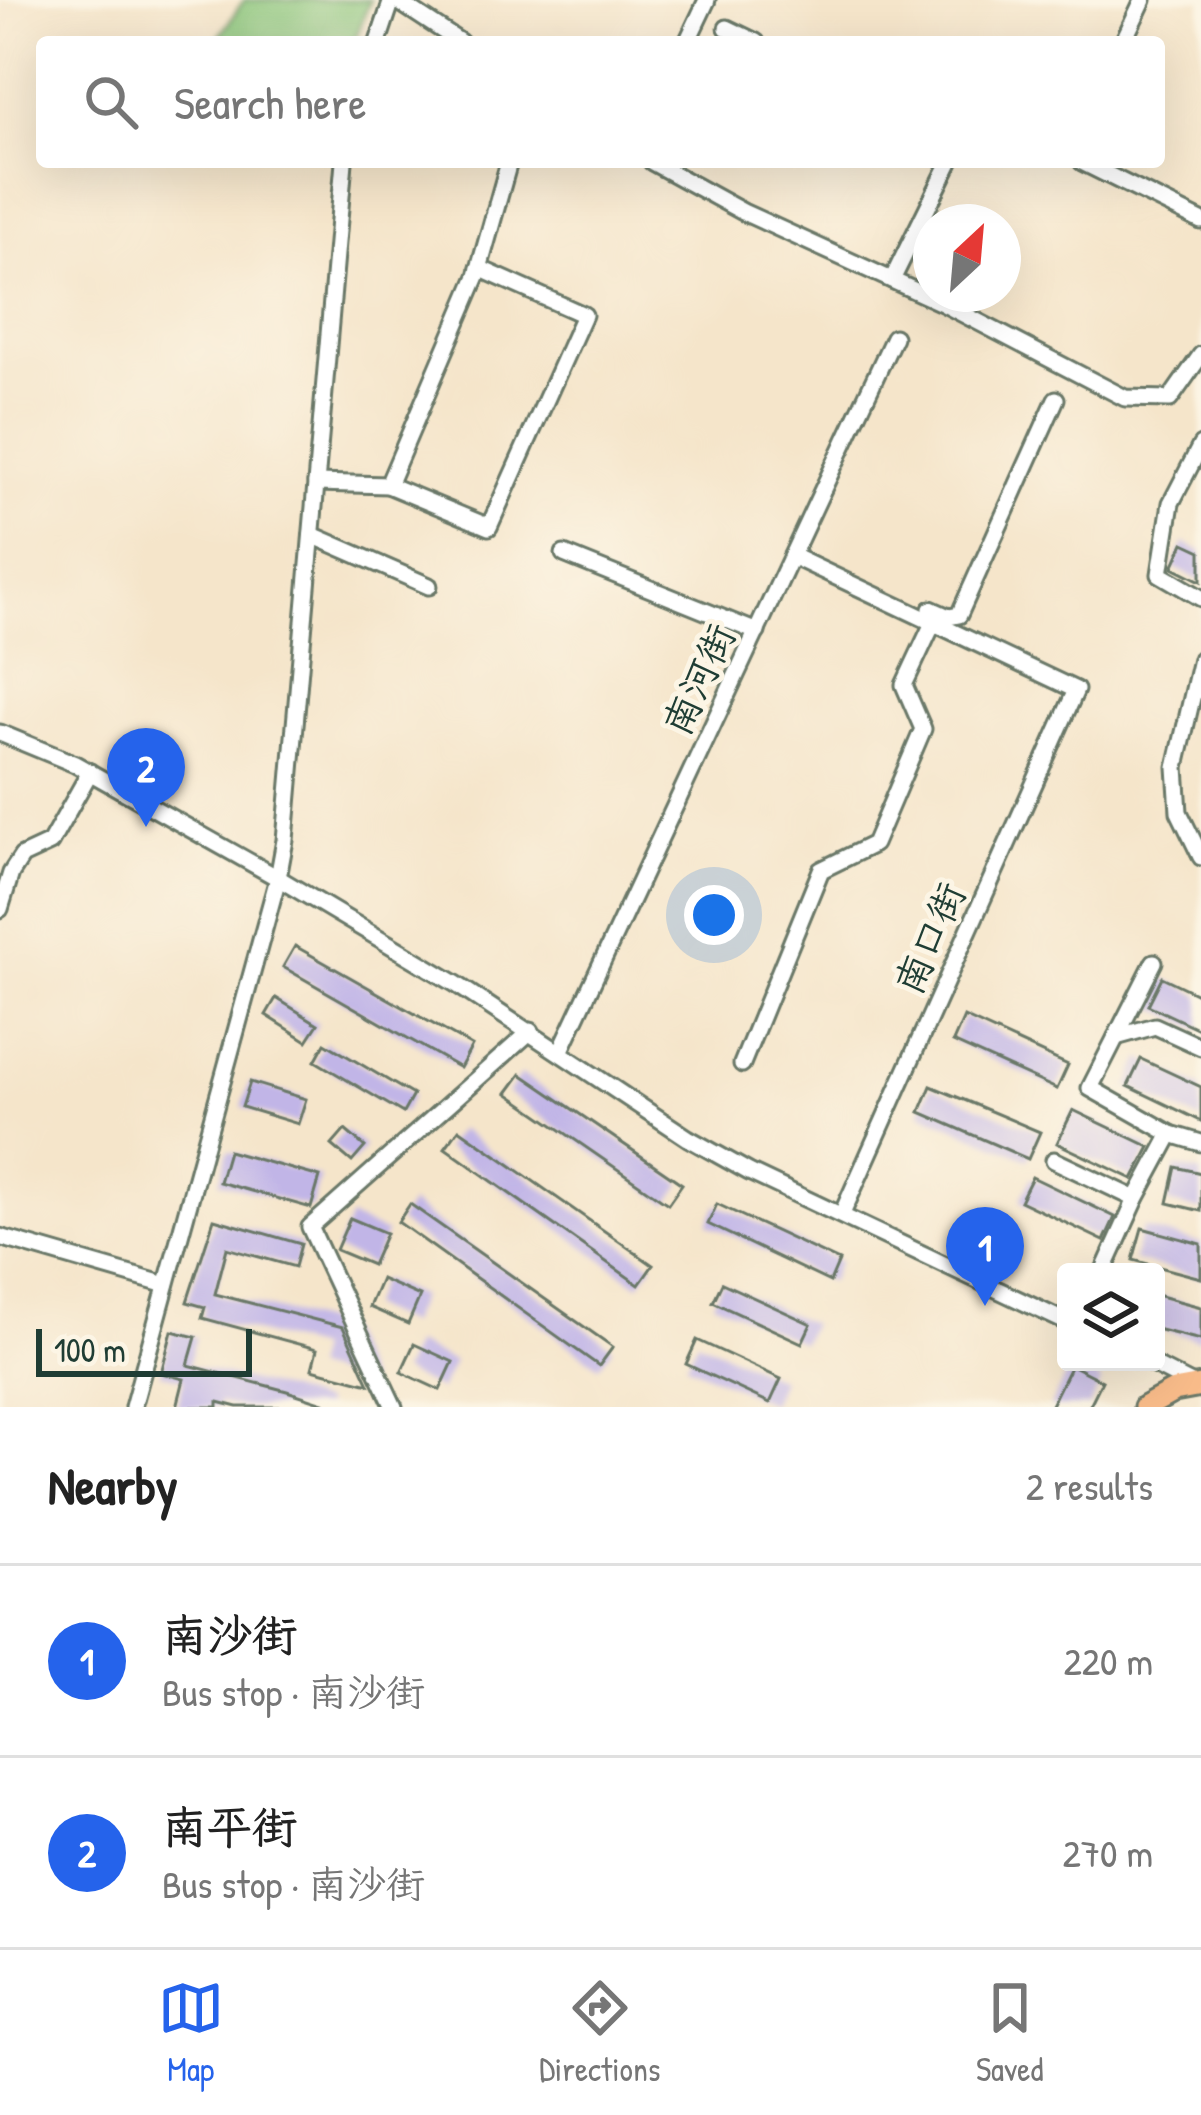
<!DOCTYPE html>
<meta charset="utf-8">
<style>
:root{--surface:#fff;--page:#f2f2f2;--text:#222;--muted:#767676;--line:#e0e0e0;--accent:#2563eb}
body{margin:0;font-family:"Patrick Hand","LXGW WenKai TC",sans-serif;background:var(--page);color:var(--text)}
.controls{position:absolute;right:36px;bottom:36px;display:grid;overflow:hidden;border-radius:12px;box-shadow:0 12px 48px #0002}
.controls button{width:108px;height:108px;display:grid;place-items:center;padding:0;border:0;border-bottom:3px solid var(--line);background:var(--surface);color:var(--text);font:60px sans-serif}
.compass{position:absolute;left:913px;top:204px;width:108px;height:108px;border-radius:50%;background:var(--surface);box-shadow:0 12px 48px #0002;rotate:26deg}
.scale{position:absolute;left:36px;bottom:30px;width:216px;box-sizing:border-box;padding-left:12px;border:6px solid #1f3d34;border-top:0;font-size:33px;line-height:42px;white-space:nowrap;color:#1f3d34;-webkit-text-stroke:9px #fcf5e5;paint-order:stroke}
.you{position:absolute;left:714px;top:915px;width:42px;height:42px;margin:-30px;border:9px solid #fff;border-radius:50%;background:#1a73e8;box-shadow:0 0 0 18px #1a73e833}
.badge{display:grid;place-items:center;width:78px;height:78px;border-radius:50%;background:var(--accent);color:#fff;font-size:39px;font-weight:700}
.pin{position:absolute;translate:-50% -99px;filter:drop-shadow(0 3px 6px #0008)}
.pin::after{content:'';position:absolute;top:63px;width:42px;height:36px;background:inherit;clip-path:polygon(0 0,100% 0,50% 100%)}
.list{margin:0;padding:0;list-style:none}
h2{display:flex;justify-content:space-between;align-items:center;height:156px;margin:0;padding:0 48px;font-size:51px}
h2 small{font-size:39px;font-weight:400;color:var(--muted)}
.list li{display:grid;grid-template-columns:78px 1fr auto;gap:36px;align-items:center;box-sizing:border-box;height:192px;padding:0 48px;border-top:3px solid var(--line)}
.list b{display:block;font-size:45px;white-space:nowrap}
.list p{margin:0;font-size:39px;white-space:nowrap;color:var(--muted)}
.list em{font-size:39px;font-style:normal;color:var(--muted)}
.icon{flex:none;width:66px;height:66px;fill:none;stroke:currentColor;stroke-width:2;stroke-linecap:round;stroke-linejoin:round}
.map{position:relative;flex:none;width:1201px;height:1407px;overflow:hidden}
.search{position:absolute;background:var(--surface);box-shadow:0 12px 48px #0002;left:36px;right:36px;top:36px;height:132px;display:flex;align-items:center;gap:30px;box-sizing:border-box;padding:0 42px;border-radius:12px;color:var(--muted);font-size:45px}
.sheet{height:540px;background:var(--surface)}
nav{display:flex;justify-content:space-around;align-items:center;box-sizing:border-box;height:168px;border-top:3px solid var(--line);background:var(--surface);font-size:33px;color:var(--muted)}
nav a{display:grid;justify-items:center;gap:6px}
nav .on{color:var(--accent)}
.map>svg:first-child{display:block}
.green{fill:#8ac57a;stroke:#548157;stroke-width:3}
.building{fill:#c1b5e7}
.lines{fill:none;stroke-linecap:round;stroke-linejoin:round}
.minor-casing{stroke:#6a7868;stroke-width:21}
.major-casing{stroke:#6a7868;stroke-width:27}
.minor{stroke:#fff;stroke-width:15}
.major{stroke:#f9bc8a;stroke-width:21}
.labels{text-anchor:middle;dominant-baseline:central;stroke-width:10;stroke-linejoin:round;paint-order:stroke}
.street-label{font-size:39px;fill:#1f3d34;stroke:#fcf5e5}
</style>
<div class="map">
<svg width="1201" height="1407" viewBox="0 0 1201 1407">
<rect width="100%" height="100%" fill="#fcf5e5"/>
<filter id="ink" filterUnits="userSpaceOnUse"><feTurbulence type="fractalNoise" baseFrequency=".00833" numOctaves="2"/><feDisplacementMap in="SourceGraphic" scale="24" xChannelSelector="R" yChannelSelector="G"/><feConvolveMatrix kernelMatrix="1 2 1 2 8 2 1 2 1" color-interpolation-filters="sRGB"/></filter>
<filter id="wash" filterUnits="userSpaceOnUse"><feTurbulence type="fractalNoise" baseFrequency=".004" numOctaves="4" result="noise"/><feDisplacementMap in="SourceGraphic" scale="48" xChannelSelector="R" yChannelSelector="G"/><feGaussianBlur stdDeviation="2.7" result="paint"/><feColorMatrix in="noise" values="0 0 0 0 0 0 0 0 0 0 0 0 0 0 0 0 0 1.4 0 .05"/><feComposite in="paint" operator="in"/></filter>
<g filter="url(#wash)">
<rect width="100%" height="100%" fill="#f5e5ca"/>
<polygon class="green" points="244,0 370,0 354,42 216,42"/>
<g id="blocks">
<g class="building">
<polygon points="1184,543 1201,551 1201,581 1173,567"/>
<polygon points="295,946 472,1046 460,1068 283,967"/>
<polygon points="1162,977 1201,996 1201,1030 1148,1005"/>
<polygon points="276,998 318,1024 307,1041 266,1015"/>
<polygon points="964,1017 1068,1065 1057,1089 953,1042"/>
<polygon points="325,1043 413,1095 403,1113 315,1061"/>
<polygon points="1141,1059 1201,1087 1201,1121 1128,1086"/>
<polygon points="521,1074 682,1184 668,1204 507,1093"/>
<polygon points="250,1082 306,1099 298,1124 242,1107"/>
<polygon points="931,1086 1040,1132 1028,1159 920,1112"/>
<polygon points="1073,1110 1150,1147 1133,1179 1057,1143"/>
<polygon points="459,1129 653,1265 639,1285 445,1148"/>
<polygon points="345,1130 365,1147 352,1162 332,1145"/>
<polygon points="228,1151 320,1177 311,1208 219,1182"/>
<polygon points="1176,1167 1201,1173 1201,1211 1168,1203"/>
<polygon points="1032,1177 1115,1217 1104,1241 1020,1201"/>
<polygon points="410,1204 613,1347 599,1366 398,1222"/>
<polygon points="717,1204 839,1261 830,1282 708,1224"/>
<polygon points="350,1218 386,1233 372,1265 336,1250"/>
<polygon points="214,1219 301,1244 295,1267 227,1248 215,1294 343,1327 369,1384 312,1369 317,1349 202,1318 205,1307 187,1302"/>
<polygon points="1142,1228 1201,1244 1201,1278 1133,1260"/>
<polygon points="381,1279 420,1296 408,1324 369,1307"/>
<polygon points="722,1283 811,1324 802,1343 713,1302"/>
<polygon points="1156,1295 1201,1307 1201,1340 1156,1329"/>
<polygon points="172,1331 196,1337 188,1365 287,1391 324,1403 324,1407 238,1407 218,1402 218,1407 177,1407 184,1379 161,1373"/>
<polygon points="697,1340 781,1379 770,1403 686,1364"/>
<polygon points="414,1344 453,1362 440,1390 401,1372"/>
<polygon points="1071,1365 1102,1381 1089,1407 1050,1407"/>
</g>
</g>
</g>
<g filter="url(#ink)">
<use href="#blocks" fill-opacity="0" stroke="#6a7868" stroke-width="3"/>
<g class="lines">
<defs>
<g id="minor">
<polyline points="396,0 460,42"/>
<polyline points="727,28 756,42"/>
<polyline points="688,40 707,0"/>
<polyline points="378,42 392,0"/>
<polyline points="1123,42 1143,0"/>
<polyline points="652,162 743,212 944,304 1125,398 1170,399 1201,355"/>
<polyline points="1082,162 1201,221"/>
<polyline points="892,280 950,162"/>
<polyline points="1201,445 1171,503 1160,574 1201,598"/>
<polyline points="316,483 388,485 489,527 584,315 479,268"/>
<polyline points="388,485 477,276 509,162"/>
<polyline points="312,535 429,586"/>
<polyline points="564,554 757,632"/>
<polyline points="792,556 1076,690 842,1214"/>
<polyline points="931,609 949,617 959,615 1056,399"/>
<polyline points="1201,659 1176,767 1179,812 1201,857"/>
<polyline points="0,733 75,764 278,878 456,984 688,1138 749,1172 1066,1322"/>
<polyline points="0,909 11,873 22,856 50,843 90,772"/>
<polyline points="1154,962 1090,1088 1171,1134 1201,1143"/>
<polyline points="1116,1037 1155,1026 1201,1047"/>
<polyline points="561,1050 894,337"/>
<polyline points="742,1064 821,870 874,844 923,729 904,685 934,621"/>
<polyline points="1054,1160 1136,1199 1103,1272"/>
<polyline points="1136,1199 1171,1134"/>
<polyline points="0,1237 166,1285"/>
<polyline points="1148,1362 1199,1388"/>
<polyline points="133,1407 278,878 285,840 344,162"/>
<polyline points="394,1407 310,1227 531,1031"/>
</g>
<polyline id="major" points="1145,1407 1174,1391 1201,1386"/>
</defs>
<use href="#minor" class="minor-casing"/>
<use href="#major" class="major-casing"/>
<use href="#minor" class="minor"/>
<use href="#major" class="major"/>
</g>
</g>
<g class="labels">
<g class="street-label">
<text transform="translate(698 679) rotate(-65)">南河街</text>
<text transform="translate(929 938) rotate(-66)">南口街</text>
</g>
</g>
</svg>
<div class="controls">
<button><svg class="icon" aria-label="layers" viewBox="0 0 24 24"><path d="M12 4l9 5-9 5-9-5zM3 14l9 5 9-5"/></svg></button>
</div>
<svg class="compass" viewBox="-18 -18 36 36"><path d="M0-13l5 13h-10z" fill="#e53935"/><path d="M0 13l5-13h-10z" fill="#767676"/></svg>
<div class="scale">100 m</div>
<div class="you"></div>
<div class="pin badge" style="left:985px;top:1306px">1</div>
<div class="pin badge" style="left:146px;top:827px">2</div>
<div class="search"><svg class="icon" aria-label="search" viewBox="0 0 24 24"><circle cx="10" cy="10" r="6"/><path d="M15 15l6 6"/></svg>Search here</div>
</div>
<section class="sheet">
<h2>Nearby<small>2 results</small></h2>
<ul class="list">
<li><span class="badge">1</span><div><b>南沙街</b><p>Bus stop · 南沙街</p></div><em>220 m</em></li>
<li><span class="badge">2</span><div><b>南平街</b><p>Bus stop · 南沙街</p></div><em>270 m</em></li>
</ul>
</section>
<nav>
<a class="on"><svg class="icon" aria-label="map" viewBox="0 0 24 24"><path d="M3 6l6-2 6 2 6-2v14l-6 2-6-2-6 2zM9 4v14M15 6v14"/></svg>Map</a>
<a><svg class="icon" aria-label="directions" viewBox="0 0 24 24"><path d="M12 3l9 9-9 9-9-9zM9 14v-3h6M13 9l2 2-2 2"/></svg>Directions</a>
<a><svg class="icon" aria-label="saved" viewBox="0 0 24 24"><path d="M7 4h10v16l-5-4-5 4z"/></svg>Saved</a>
</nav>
